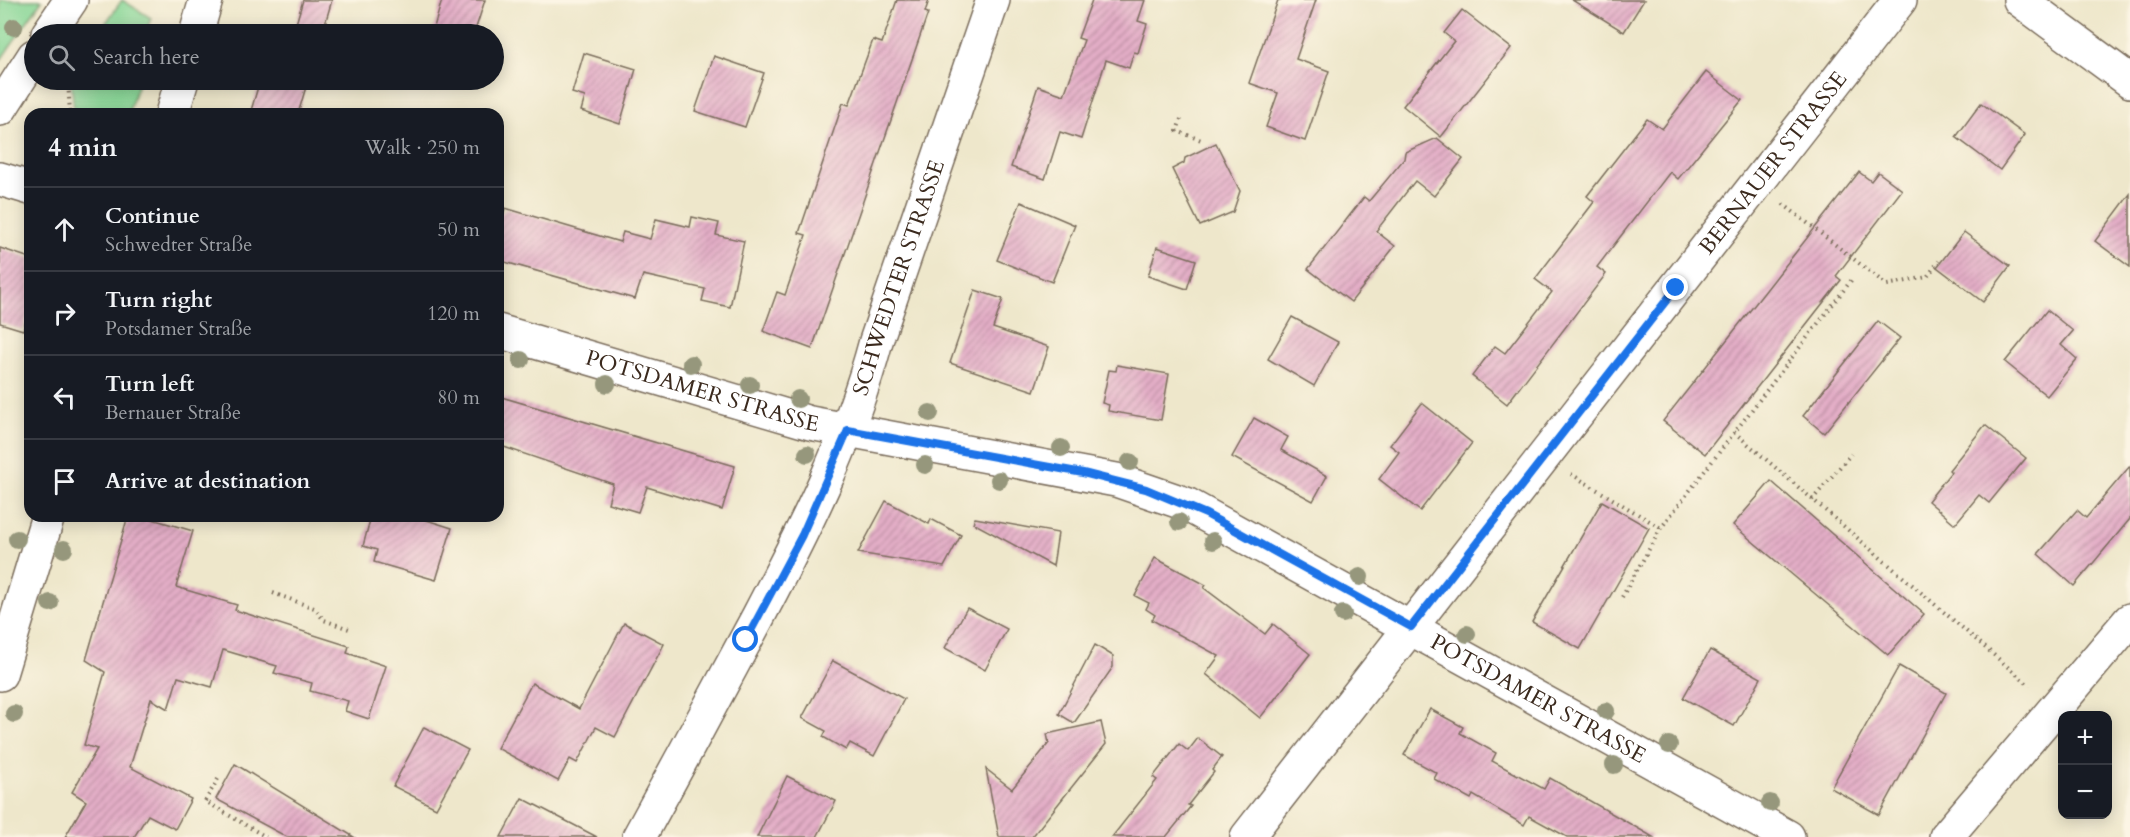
<!DOCTYPE html>
<meta charset="utf-8">
<style>
:root{--surface:#171b24;--page:#242831;--text:#f1f3f6;--muted:#9ea1a6;--line:#363941}
body{margin:0;font-family:Cardo,serif;background:var(--page);color:var(--text)}
.controls{position:absolute;right:18px;bottom:18px;display:grid;overflow:hidden;border-radius:12px;box-shadow:0 3px 15px #0003}
.controls button{width:54px;height:54px;display:grid;place-items:center;padding:0;border:0;border-bottom:2px solid var(--line);background:var(--surface);color:var(--text);font:30px sans-serif}
.stop{position:absolute;width:18px;height:18px;margin:-14px;border:4px solid #1a73e8;border-radius:50%;background:#fff}
.stop.end{background:#1a73e8;border-color:#fff;box-shadow:0 2px 6px #0008}
.list{margin:0;padding:0;list-style:none}
h2{display:flex;justify-content:space-between;align-items:center;height:78px;margin:0;padding:0 24px;font-size:26px}
h2 small{font-size:20px;font-weight:400;color:var(--muted)}
.list li{display:grid;grid-template-columns:39px 1fr auto;gap:18px;align-items:center;box-sizing:border-box;height:84px;padding:0 24px;border-top:2px solid var(--line)}
.list b{display:block;font-size:22px;white-space:nowrap}
.list p{margin:0;font-size:20px;white-space:nowrap;color:var(--muted)}
.list em{font-size:20px;font-style:normal;color:var(--muted)}
.icon{flex:none;width:33px;height:33px;fill:none;stroke:currentColor;stroke-width:2;stroke-linecap:round;stroke-linejoin:round}
.map{position:relative;flex:none;width:2130px;height:837px;overflow:hidden}
.search{position:absolute;background:var(--surface);box-shadow:0 3px 15px #0003;left:24px;top:24px;width:480px;height:66px;display:flex;align-items:center;gap:15px;box-sizing:border-box;padding:0 21px;border-radius:33px;color:var(--muted);font-size:22px}
.panel{position:absolute;background:var(--surface);box-shadow:0 3px 15px #0003;left:24px;top:108px;width:480px;height:414px;border-radius:18px}
.map>svg:first-child{display:block}
.green{fill:#86d695;stroke:#60805a;stroke-width:1.5}
.building{fill:url(#building-hatch)}
.lines{fill:none;stroke-linecap:round;stroke-linejoin:round}
.minor-casing{stroke:#7a6c5b;stroke-width:36}
.primary-casing{stroke:#7a6c5b;stroke-width:36}
.path{stroke:#7a6c5b;stroke-width:4;stroke-dasharray:1.5 4.5;stroke-linecap:butt}
.minor{stroke:#fff;stroke-width:33}
.primary{stroke:#fff;stroke-width:33}
.tree{fill:#96977c}
.route{stroke:#1a73e8;stroke-width:8}
.labels{text-anchor:middle;dominant-baseline:central;stroke-width:4.5;stroke-linejoin:round;paint-order:stroke}
.street-label{font-size:22px;fill:#3b2a1e;stroke:#fcf5e5}
</style>
<div class="map">
<svg width="2130" height="837" viewBox="0 0 2130 837">
<defs>
<pattern id="building-hatch" width="6" height="6" patternUnits="userSpaceOnUse" patternTransform="scale(1.5)"><rect width="6" height="6" fill="#e4aec7"/><path d="M-1 1l2-2M0 6l6-6M5 7l2-2" fill="none" stroke="#ba8ea1"/></pattern>
</defs>
<rect width="100%" height="100%" fill="#fcf5e5"/>
<filter id="ink" filterUnits="userSpaceOnUse"><feTurbulence type="fractalNoise" baseFrequency=".0167" numOctaves="2"/><feDisplacementMap in="SourceGraphic" scale="12" xChannelSelector="R" yChannelSelector="G"/><feConvolveMatrix kernelMatrix="1 2 1 2 8 2 1 2 1" color-interpolation-filters="sRGB"/></filter>
<filter id="wash" filterUnits="userSpaceOnUse"><feTurbulence type="fractalNoise" baseFrequency=".008" numOctaves="4" result="noise"/><feDisplacementMap in="SourceGraphic" scale="24" xChannelSelector="R" yChannelSelector="G"/><feGaussianBlur stdDeviation="1.35" result="paint"/><feColorMatrix in="noise" values="0 0 0 0 0 0 0 0 0 0 0 0 0 0 0 0 0 1.4 0 .05"/><feComposite in="paint" operator="in"/></filter>
<g filter="url(#wash)">
<rect width="100%" height="100%" fill="#eee7cb"/>
<g class="green">
<polygon points="0,0 42,0 0,61"/>
<polygon points="122,0 151,18 145,34 98,34"/>
<polygon points="71,80 139,80 128,114 83,114 83,111 74,109"/>
</g>
<g id="blocks">
<g class="building">
<polygon points="303,0 332,0 322,34 293,34"/>
<polygon points="442,0 485,0 474,34 432,34"/>
<polygon points="897,0 929,0 925,12 928,13 812,349 763,331 777,292 785,295 806,235 799,233 843,103 849,105 873,40 882,43"/>
<polygon points="1092,0 1145,0 1138,21 1147,24 1138,53 1134,52 1129,68 1106,60 1081,139 1060,132 1045,179 1011,167 1038,86 1064,95 1084,40 1078,38"/>
<polygon points="1278,0 1316,0 1296,59 1329,71 1305,141 1266,127 1278,93 1249,83"/>
<polygon points="1572,0 1644,0 1624,32"/>
<polygon points="1462,10 1511,48 1441,137 1403,106 1454,41 1444,33"/>
<polygon points="584,53 636,69 620,124 581,111 585,97 572,93"/>
<polygon points="714,56 764,73 745,127 695,111"/>
<polygon points="1706,72 1742,100 1678,179 1670,172 1597,267 1606,274 1507,404 1472,376 1495,346 1505,353 1552,292 1535,279 1594,202 1587,196 1647,119 1662,129"/>
<polygon points="260,80 308,80 298,114 250,114"/>
<polygon points="1981,103 2025,135 2000,170 1956,137"/>
<polygon points="1437,138 1463,159 1434,196 1415,181 1376,231 1395,246 1351,302 1308,269 1364,197 1369,201 1404,159 1405,152"/>
<polygon points="1216,143 1240,191 1233,212 1200,226 1172,169 1184,163 1185,158"/>
<polygon points="1859,172 1871,181 1878,172 1902,190 1836,276 1841,280 1705,454 1663,421"/>
<polygon points="2130,194 2130,267 2095,241"/>
<polygon points="1021,202 1075,225 1052,282 997,260"/>
<polygon points="505,208 620,242 623,232 650,239 656,219 690,227 692,217 719,223 716,235 744,241 730,307 702,301 705,289 643,275 635,299 498,260 498,211 504,213"/>
<polygon points="1964,232 2010,266 1983,302 1937,267"/>
<polygon points="1157,247 1196,260 1187,289 1148,276"/>
<polygon points="0,248 30,258 30,308 23,330 0,323"/>
<polygon points="975,290 1003,299 993,328 1049,347 1034,391 950,363"/>
<polygon points="2047,310 2073,331 2061,345 2077,359 2047,396 2005,362"/>
<polygon points="1292,317 1338,342 1314,386 1268,359"/>
<polygon points="1878,321 1900,338 1824,433 1803,416"/>
<polygon points="1117,365 1169,374 1161,420 1108,411 1109,405 1102,403 1109,370 1116,371"/>
<polygon points="498,396 735,466 722,510 647,487 638,512 608,503 613,484 498,445"/>
<polygon points="1422,403 1472,443 1420,511 1379,479 1399,452 1390,445"/>
<polygon points="1254,418 1288,437 1281,450 1327,476 1313,501 1232,457"/>
<polygon points="1985,425 2026,458 1989,503 1979,495 1955,524 1928,501 1951,472 1949,470"/>
<polygon points="2130,466 2130,519 2074,586 2038,554 2077,510 2086,518"/>
<polygon points="1771,481 1924,614 1888,655 1733,525"/>
<polygon points="886,501 929,524 931,519 961,535 944,567 858,553"/>
<polygon points="1602,501 1649,528 1580,649 1532,622"/>
<polygon points="128,516 142,516 193,531 176,587 237,605 235,610 349,646 347,653 386,666 369,719 345,711 348,701 310,691 312,683 274,673 277,666 223,650 212,687 178,677 168,709 151,699 130,767 191,799 175,829 148,815 134,837 65,837 86,801 72,792 97,749 84,745 105,672 86,660"/>
<polygon points="371,516 414,516 452,528 436,580 374,562 377,550 363,546"/>
<polygon points="975,518 1058,533 1053,566 973,523"/>
<polygon points="1155,558 1206,585 1204,588 1265,634 1273,624 1310,654 1260,718 1206,674 1219,656 1152,620 1155,615 1146,609 1149,603 1135,596"/>
<polygon points="967,608 1007,629 985,670 945,648"/>
<polygon points="624,623 664,644 615,737 596,727 577,763 570,759 558,781 497,748 532,683 579,709"/>
<polygon points="1095,645 1113,656 1113,667 1074,723 1059,714"/>
<polygon points="1710,650 1761,678 1734,726 1683,698"/>
<polygon points="833,661 904,699 874,756 850,743 846,750 823,737 826,731 802,718"/>
<polygon points="1899,666 1946,693 1879,815 1831,788"/>
<polygon points="1430,709 1463,727 1460,733 1496,753 1492,761 1544,789 1550,778 1653,837 1567,837 1529,816 1524,825 1473,795 1471,799 1434,779 1437,773 1404,755"/>
<polygon points="1101,722 1106,744 1032,837 999,837 986,769 1012,789 1049,743 1047,734"/>
<polygon points="424,727 468,750 436,808 393,786"/>
<polygon points="1198,738 1222,757 1212,770 1214,772 1188,805 1191,806 1166,837 1112,837 1157,780 1153,777 1179,744 1188,751"/>
<polygon points="235,764 354,837 287,837 216,799"/>
<polygon points="787,776 836,801 817,837 757,837"/>
<polygon points="522,798 597,837 501,837"/>
</g>
</g>
</g>
<g filter="url(#ink)">
<use href="#blocks" fill-opacity="0" stroke="#7a6c5b" stroke-width="1.5"/>
<g class="lines">
<defs>
<g id="minor">
<polyline points="2020,0 2130,81"/>
<polyline points="196,34 206,0"/>
<polyline points="172,114 182,80"/>
<polyline points="0,179 30,188"/>
<path id="s1" d="M498 331 810 423 1116 480 1186 504 1788 837"/>
<polyline points="0,674 48,516"/>
<path id="s2" d="M639 837C679 764 719 690 758 617 805 528 850 439 876 341L993 0"/>
<path id="s3" d="M1247 837 1900 0"/>
<polyline points="1946,837 2130,620"/>
</g>
<g id="primary">
<polyline points="48,34 71,0"/>
<polyline points="0,109 34,56"/>
</g>
</defs>
<use href="#minor" class="minor-casing"/>
<use href="#primary" class="primary-casing"/>
<g class="path">
<polyline points="68,80 70,114"/>
<polyline points="1181,119 1177,131 1201,140"/>
<polyline points="1783,204 1887,285 1927,277 1939,261"/>
<polyline points="1734,432 2030,686"/>
<polyline points="1571,474 1661,528"/>
<polyline points="1812,500 1851,454"/>
<polyline points="273,593 314,608 324,620 352,630"/>
<polyline points="1622,597 1661,528 1853,278"/>
<polyline points="218,779 205,801 266,837"/>
</g>
<use href="#minor" class="minor"/>
<use href="#primary" class="primary"/>
</g>
<g class="tree">
<circle cx="14" cy="27" r="9"/>
<circle cx="521" cy="360" r="9"/>
<circle cx="691" cy="364" r="9"/>
<circle cx="607" cy="384" r="9"/>
<circle cx="750" cy="385" r="9"/>
<circle cx="798" cy="399" r="9"/>
<circle cx="930" cy="413" r="9"/>
<circle cx="1061" cy="448" r="9"/>
<circle cx="807" cy="454" r="9"/>
<circle cx="1130" cy="462" r="9"/>
<circle cx="925" cy="465" r="9"/>
<circle cx="999" cy="480" r="9"/>
<circle cx="1179" cy="522" r="9"/>
<circle cx="17" cy="539" r="9"/>
<circle cx="1213" cy="541" r="9"/>
<circle cx="64" cy="549" r="9"/>
<circle cx="1360" cy="577" r="9"/>
<circle cx="50" cy="603" r="9"/>
<circle cx="1343" cy="614" r="9"/>
<circle cx="1467" cy="634" r="9"/>
<circle cx="1606" cy="711" r="9"/>
<circle cx="14" cy="714" r="9"/>
<circle cx="1669" cy="745" r="9"/>
<circle cx="1614" cy="765" r="9"/>
<circle cx="1770" cy="803" r="9"/>
</g>
</g>
<g class="lines" filter="url(#ink)">
<polyline class="route" points="746,640 802,535 848,430 1083,473 1146,489 1206,514 1411,627 1676,288"/>
</g>
<g class="labels">
<g class="street-label">
<text stroke="none"><textPath href="#s3" startOffset="855">BERNAUER STRASSE</textPath></text>
<text stroke="none"><textPath href="#s2" startOffset="618">SCHWEDTER STRASSE</textPath></text>
<text stroke="none"><textPath href="#s1" startOffset="213">POTSDAMER STRASSE</textPath></text>
<text stroke="none"><textPath href="#s1" startOffset="1113">POTSDAMER STRASSE</textPath></text>
</g>
</g>
</svg>
<div class="controls">
<button>+</button>
<button>−</button>
</div>
<div class="stop" style="left:746px;top:640px"></div>
<div class="stop end" style="left:1676px;top:288px"></div>
<div class="search"><svg class="icon" aria-label="search" viewBox="0 0 24 24"><circle cx="10" cy="10" r="6"/><path d="M15 15l6 6"/></svg>Search here</div>
<section class="panel">
<h2>4 min<small>Walk · 250 m</small></h2>
<ul class="list">
<li><svg class="icon" aria-label="ahead" viewBox="0 0 24 24"><path d="M12 20V5M6 11l6-6 6 6"/></svg><div><b>Continue</b><p>Schwedter Straße</p></div><em>50 m</em></li>
<li><svg class="icon" aria-label="right" viewBox="0 0 24 24"><path d="M7 20v-9h11M14 6l5 5-5 5"/></svg><div><b>Turn right</b><p>Potsdamer Straße</p></div><em>120 m</em></li>
<li><svg class="icon" aria-label="left" viewBox="0 0 24 24"><path d="M17 20v-9H6M10 6l-5 5 5 5"/></svg><div><b>Turn left</b><p>Bernauer Straße</p></div><em>80 m</em></li>
<li><svg class="icon" aria-label="arrive" viewBox="0 0 24 24"><path d="M6 21V4h12l-3 4 3 4H6"/></svg><div><b>Arrive at destination</b></div></li>
</ul>
</section>
</div>
